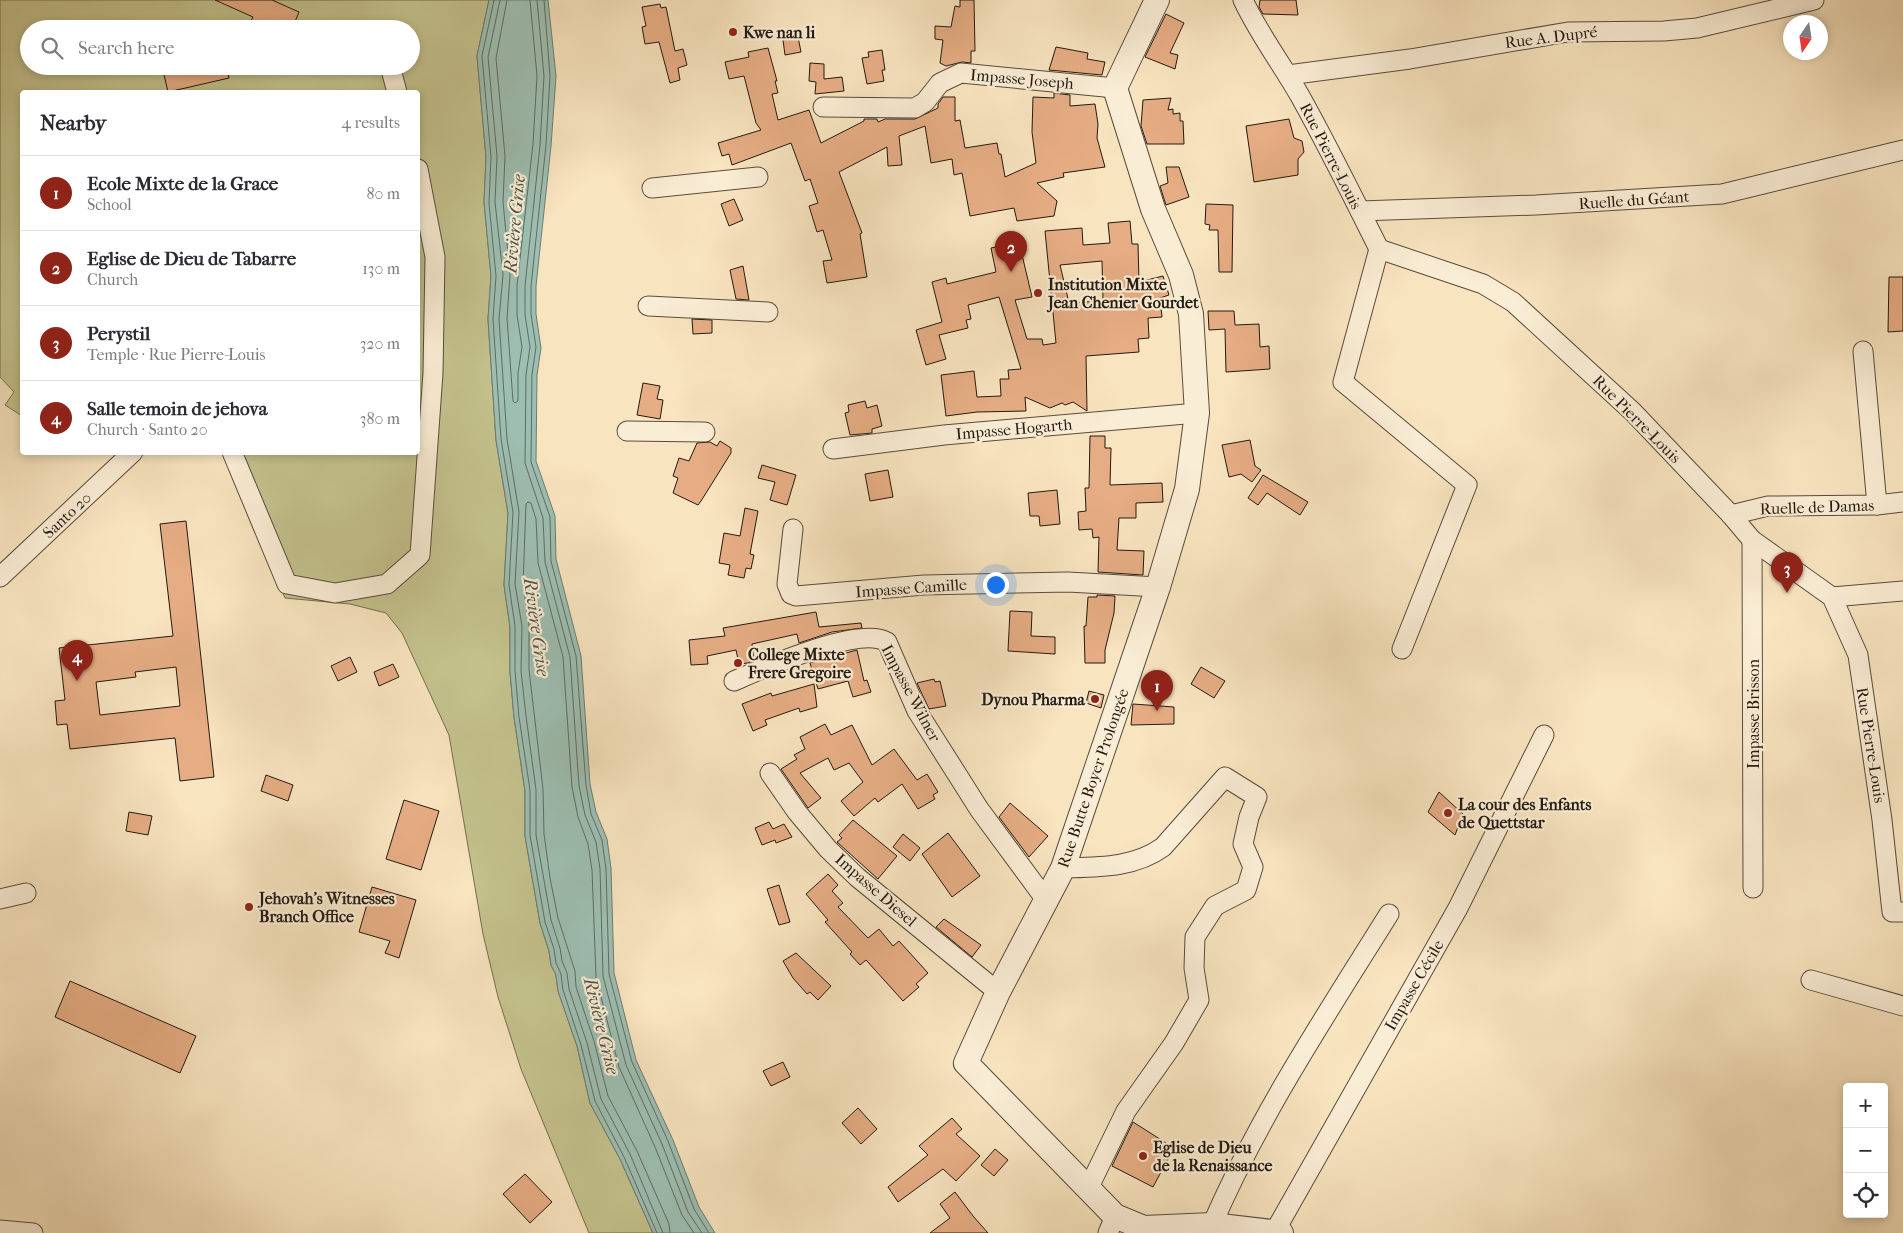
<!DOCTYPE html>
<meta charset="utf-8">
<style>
:root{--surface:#fff;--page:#f2f2f3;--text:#2b2b33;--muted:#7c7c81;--line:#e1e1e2;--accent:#8f2418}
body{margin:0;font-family:"IM FELL French Canon",serif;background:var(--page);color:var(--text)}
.controls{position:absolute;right:15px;bottom:15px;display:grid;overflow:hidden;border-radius:5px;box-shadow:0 2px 8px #0003}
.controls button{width:45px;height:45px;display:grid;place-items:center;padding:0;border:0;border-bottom:1px solid var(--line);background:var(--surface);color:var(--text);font:25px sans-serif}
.compass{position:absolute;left:1783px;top:15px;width:45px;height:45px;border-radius:50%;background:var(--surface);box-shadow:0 2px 8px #0003;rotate:193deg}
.you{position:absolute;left:995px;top:584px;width:18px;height:18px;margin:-12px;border:4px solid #fff;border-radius:50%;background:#1a73e8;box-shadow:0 0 0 8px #1a73e833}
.badge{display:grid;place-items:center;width:32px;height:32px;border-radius:50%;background:var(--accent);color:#fff;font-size:16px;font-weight:700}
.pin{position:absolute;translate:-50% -41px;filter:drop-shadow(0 1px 2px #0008)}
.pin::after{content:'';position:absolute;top:26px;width:18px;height:15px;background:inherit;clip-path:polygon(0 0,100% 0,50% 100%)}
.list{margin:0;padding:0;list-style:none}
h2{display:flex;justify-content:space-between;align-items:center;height:65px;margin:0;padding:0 20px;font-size:21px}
h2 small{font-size:16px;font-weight:400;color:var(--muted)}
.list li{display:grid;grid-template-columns:32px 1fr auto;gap:15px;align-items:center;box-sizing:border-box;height:75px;padding:0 20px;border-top:1px solid var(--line)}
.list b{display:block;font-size:19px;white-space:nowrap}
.list p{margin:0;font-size:16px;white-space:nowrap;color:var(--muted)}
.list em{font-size:16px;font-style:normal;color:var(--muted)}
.icon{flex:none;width:28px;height:28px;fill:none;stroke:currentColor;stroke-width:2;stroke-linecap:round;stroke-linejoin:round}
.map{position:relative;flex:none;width:1903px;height:1233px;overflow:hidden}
.search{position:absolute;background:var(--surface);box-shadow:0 2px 8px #0003;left:20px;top:20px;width:400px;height:55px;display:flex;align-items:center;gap:12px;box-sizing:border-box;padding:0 18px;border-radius:28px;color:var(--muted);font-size:19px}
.panel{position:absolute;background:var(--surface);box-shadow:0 2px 8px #0003;left:20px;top:90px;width:400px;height:365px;border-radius:5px}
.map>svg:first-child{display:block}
.green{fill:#c4c28d;stroke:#746e4f;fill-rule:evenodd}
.water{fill:#9dbfb2;stroke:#6c7d72}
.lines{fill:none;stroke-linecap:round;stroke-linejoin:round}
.shore{stroke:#606c62;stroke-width:1}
.building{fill:#e6ad84;stroke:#231a11;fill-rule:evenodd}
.minor-casing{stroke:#584c3c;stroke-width:21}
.tertiary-casing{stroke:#584c3c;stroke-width:26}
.minor{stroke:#faedd5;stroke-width:19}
.tertiary{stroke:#faedd5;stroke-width:24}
.poi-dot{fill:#8f2418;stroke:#faedd5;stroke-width:2}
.labels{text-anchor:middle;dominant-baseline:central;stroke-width:4.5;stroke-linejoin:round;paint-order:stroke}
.poi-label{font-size:16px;font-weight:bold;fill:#231a11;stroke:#faedd5;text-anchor:start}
.street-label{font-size:16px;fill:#231a11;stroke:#faedd5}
.water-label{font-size:18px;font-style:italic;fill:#4e5449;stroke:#faedd5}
</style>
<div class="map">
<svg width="1903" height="1233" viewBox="0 0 1903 1233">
<rect width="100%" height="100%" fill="#f8e4bf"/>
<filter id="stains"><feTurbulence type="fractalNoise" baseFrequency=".004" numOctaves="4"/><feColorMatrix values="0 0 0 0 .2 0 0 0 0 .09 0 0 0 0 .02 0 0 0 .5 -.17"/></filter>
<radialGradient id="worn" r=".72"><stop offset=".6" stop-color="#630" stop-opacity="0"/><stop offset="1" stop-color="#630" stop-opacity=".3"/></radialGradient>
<path class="green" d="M0 0H489L477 56 486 157 484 202 491 276 488 319 496 440 508 513 504 585 510 627V672L514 717 525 791V836L540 923 549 951 551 965 556 975 558 991 577 1046 590 1103 620 1159 653 1233H589L521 1069 498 997 483 934 449 735 402 633 386 613 350 604 285 598 223 453 418 452V92H22V416L5 405 14 392 0 377ZM29 29H411V66H29Z"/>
<polygon class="water" points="489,0 548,0 556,76 551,146 536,286 536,314 541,348 537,375 536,461 555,516 556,559 581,656 590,784 596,812 607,839 611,868 614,973 636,1060 673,1140 699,1207 715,1233 653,1233 620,1159 590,1103 577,1046 558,991 556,975 551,965 549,951 540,923 525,836 525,791 514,717 510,672 510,627 504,585 508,513 496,440 488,319 491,276 484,202 486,157 477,56"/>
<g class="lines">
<g class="shore">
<polyline points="494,0 482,56 491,157 489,203 496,276 493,319 501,439 513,512 509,585 515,626 515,671 519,717 530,790 530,835 545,922 554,949 556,963 561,974 563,990 581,1045 595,1101 624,1157 657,1233"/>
<polyline points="500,0 488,57 497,156 495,202 503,275 499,319 507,439 519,512 515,584 522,626 521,671 526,716 536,790 536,835 551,920 560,948 562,961 567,973 569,989 587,1043 601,1099 630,1154 663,1233"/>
<polyline points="507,0 496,58 505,156 503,202 510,275 507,318 513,401 515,403 518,401 518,373 522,347 517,315 517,285 533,144 537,76 530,0"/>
<polyline points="537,0 544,76 540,145 525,286 525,315 530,347 526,375 525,463 543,518 545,562 570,657 579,786 585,815 596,842 600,869 603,976 626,1065 662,1144 688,1212 702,1233"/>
<polyline points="544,0 550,76 546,145 531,286 531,314 536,347 532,375 531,462 550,517 551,561 576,656 586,785 591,814 602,840 606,869 609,974 632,1062 668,1141 694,1209 709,1233"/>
<polyline points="670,1233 669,1224 637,1151 608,1096 594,1041 576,987 575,971 558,918 550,878 544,834 543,789 529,670 529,625 523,584 526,504 528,502 531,503 536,519 538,563 563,657 572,787 578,817 588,844 592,870 596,977 619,1067 655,1147 682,1215 694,1233"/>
</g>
</g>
<g class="building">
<polygon points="215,0 272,0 299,12 292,29 247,29 253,17"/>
<polygon points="960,0 974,0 975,51 971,51 971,63 962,62 946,66 940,63 943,40 935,39 935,26 951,27 955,6 960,7"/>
<polygon points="1260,0 1296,0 1298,15 1263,14 1259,7"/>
<polygon points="660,4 661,8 666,7 675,51 683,49 687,65 678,68 680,80 670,83 659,42 645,44 642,27 646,26 642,7"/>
<polygon points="1166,14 1184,23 1170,53 1178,55 1175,69 1145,57"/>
<polygon points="798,37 801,52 785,55 783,40"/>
<polygon points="1056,47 1088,53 1087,59 1105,62 1102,75 1049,70"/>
<polygon points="768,48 777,81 775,81 778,93 772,94 778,120 809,110 821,143 864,121 864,119 877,119 878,122 885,119 915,119 938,108 938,104 943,97 955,97 955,121 960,120 965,148 997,143 999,154 1001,154 1005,177 1036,163 1032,132 1033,97 1054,98 1054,93 1070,95 1070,106 1095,104 1098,124 1097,138 1105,167 1063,173 1064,177 1037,183 1057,201 1054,216 1017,221 1014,208 970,216 962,173 954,175 952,159 931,163 925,126 899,136 902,165 888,166 887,147 839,172 862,233 860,234 867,277 827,283 823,261 832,260 823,230 817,232 809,206 818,203 810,179 805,181 791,143 732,165 729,154 722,156 718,143 761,130 756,123 744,76 729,79 725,62 749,57 748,52"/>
<polygon points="882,50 885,70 882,70 884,81 867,84 862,58 869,57 868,52"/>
<polygon points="810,63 824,64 824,79 842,77 844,91 815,94 816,82 809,81"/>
<polygon points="162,66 226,66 229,78 168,92"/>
<polygon points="1171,98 1168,110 1173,109 1173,114 1180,113 1180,121 1183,121 1184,144 1147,144 1141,126 1143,100"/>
<polygon points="1289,119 1294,138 1302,141 1304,152 1298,159 1298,175 1254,182 1246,126"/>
<polygon points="1166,167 1179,167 1189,197 1166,205 1160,186 1168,183"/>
<polygon points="734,199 743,220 729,226 721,204"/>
<polygon points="1206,204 1233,205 1232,272 1219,272 1218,230 1209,230 1210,225 1205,224"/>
<path d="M1130 221 1132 244H1138L1139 282 1163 276 1169 295 1160 298 1162 317 1148 318 1149 338 1138 339 1139 352 1086 356 1087 411 1073 402 1065 405 1062 403 1050 408 1025 397 1026 411 977 412 946 416 941 375 974 371 977 397 1001 396 1000 379H1009L1008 370 1021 369 999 297 968 305 971 319 966 320 968 328 939 335 946 359 926 365 916 330 942 322 932 282 946 278 947 284 996 272 991 248 1019 242 1032 297 1015 300 1027 339H1042L1043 345 1056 343 1045 231 1082 228 1083 245 1110 243 1108 223ZM1102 261 1103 301 1069 303 1060 265Z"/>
<polygon points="743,266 749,300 736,299 730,270"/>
<polygon points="1889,277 1903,277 1903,331 1888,332"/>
<polygon points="1208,311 1234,311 1235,325 1259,324 1260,347 1269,346 1270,369 1226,372 1225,329 1209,330"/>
<polygon points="692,319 712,320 712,333 693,334"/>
<polygon points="643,383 660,386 657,399 663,400 660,419 637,415"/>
<polygon points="865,401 867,408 877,405 882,426 872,429 872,433 850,435 845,413 849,412 848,405"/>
<polygon points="1090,436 1105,436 1105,448 1111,448 1110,485 1162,483 1163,502 1136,503 1136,518 1119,518 1117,550 1144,551 1143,575 1098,572 1099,537 1093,538 1092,529 1079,530 1078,512 1086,511 1085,488 1089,488"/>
<polygon points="1250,440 1255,466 1261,470 1252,482 1241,474 1229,477 1222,445"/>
<polygon points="720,441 731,448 731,453 701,501 698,505 673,493 678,478 673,476 679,458 689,461 697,443 710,442 717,446"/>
<polygon points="762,465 796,475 787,505 770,500 775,482 758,478"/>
<polygon points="888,470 893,497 870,501 865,474"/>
<polygon points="1263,475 1308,502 1300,515 1267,493 1258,505 1248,498"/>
<polygon points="1057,490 1060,524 1040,526 1039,516 1030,516 1028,493"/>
<polygon points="745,508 758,511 750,554 754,555 751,569 746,568 744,578 728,575 730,565 719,563 724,533 740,536"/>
<path d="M186 521 214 777 180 781 175 738 70 749 67 724 57 725 55 701 65 700 59 648 173 636 160 524ZM176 667 180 706 100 715 96 682 136 677 135 672Z"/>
<polygon points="1097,595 1115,596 1114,613 1105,650 1105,663 1085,663 1084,626 1086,626 1088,597 1097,597"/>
<polygon points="1010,611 1032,612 1031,636 1055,637 1055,654 1008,651"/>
<polygon points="816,612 819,627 861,623 862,628 832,632 799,643 797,634 752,644 754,660 748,663 739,664 736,650 707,656 708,664 691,665 689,640 725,636 723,628"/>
<polygon points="857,650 864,681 867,680 871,692 853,697 848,681 818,689 810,663"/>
<polygon points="350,657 357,672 338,681 331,666"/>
<polygon points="393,664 399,677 379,686 374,672"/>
<polygon points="1201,667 1225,681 1214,698 1191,684"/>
<polygon points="934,679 935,682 940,681 946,706 929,709 917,683"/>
<polygon points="814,684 817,707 800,712 799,708 765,720 767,725 753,731 742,704 771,693 772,696"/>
<polygon points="1089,691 1104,695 1101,708 1086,703"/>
<polygon points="1133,704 1174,707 1174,724 1131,725"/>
<polygon points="825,724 831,735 852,725 872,765 894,749 917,780 927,774 938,792 933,795 935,799 918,809 902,784 878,802 875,798 854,816 841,801 863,782 849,763 834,770 828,758 800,773 821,798 808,808 781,769 797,759 794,755 805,749 800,737"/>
<polygon points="266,775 293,785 288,801 261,791"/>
<polygon points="1439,792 1463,814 1455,835 1428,812"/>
<polygon points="404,800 439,811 421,870 386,859"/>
<polygon points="1010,803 1048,836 1029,857 999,817"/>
<polygon points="129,812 152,816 148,835 126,831"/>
<polygon points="853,820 897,856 878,879 837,842 842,838 839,835"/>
<polygon points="769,822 773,829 784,824 792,837 776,843 775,840 762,845 755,828"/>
<polygon points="948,833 980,876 952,897 922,854"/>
<polygon points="903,834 920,848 910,861 893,847"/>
<polygon points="828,874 838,885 832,891 843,903 838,907 868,938 879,929 893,946 899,941 928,973 916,984 919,987 903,1001 866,960 860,965 850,954 852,952 825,922 828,920 806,894"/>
<polygon points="779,885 790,922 779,925 767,889"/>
<polygon points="372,887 416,900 399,958 385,953 390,941 359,932"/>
<polygon points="944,919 981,945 972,957 936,927"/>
<polygon points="796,953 831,986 818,1000 810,992 807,994 793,978 783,961"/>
<polygon points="70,981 196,1036 180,1073 55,1017"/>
<polygon points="783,1062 790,1077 771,1086 763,1071"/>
<polygon points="858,1108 877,1129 861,1144 842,1123"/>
<polygon points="952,1118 962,1129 956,1134 980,1156 956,1181 943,1169 898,1202 888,1187 928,1155 919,1146"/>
<polygon points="1133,1122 1174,1148 1153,1187 1112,1166"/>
<polygon points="995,1149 1008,1160 994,1176 981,1165"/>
<polygon points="525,1174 552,1202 530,1223 503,1194"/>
<polygon points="955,1192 973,1216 988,1233 930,1233 950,1218 940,1204"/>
</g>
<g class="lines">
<defs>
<g id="minor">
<path d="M1243 0C1259 34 1281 63 1300 96 1328 146 1353 197 1379 249L1483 284 1513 302 1633 412 1731 515 1752 540 1832 597 1858 655 1882 820 1892 912H1903"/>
<polyline points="390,66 397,92"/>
<polyline points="1288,75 1410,59 1568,32 1664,31 1697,28 1814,0"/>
<polyline points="823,107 915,108 925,102 940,83 961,73 1115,88"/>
<polyline points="652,188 758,177"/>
<polyline points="1360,211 1536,205 1722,194 1903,150"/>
<polyline points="1379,249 1343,382 1467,485 1402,649"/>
<polyline points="648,306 768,312"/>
<polyline points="1863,351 1877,505"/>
<polyline points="627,431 705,432"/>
<polyline points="833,449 944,435 1197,413"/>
<polyline points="232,452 287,584 335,593 387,584 420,555 433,373 435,257 418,169"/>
<polyline points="1731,515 1768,506 1877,505 1903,502"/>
<polyline points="793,529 787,584 791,594 796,596 924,585 1068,582 1158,587"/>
<polyline points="1752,540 1753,888"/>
<polyline points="0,577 133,452"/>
<polyline points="1832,597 1903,591"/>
<path d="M734 681C764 668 860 625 887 642L917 711 979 809 1046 900"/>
<polyline points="770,773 797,812 828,849 857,877 998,992"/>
<path d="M1063 868C1098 867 1134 868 1163 847L1225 777 1257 797 1249 817 1243 844 1253 867 1246 890 1215 906 1195 937 1194 968 1199 1000 1174 1043 1126 1111 1089 1187"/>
<polyline points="0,899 26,893"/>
<polyline points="1811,980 1903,1006"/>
<path d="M1212 1225C1259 1116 1326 1015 1389 914"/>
<polyline points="0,1230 33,1233"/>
<polyline points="1275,1231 1458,908 1544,735"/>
<polyline points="1108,1233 1115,1216"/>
</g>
<polyline id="tertiary" points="1157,0 1115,88 1153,209 1181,275 1191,314 1197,413 1187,489 1158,587 1063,868 998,992 966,1063 1115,1216 1144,1228 1212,1225 1281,1233"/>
</defs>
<use href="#minor" class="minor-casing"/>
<use href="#tertiary" class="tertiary-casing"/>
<use href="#minor" class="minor"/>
<use href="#tertiary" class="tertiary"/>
</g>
<g class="poi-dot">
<circle cx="733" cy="32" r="5"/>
<circle cx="1038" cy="293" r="5"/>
<circle cx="738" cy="663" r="5"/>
<circle cx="1095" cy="699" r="5"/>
<circle cx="1448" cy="813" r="5"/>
<circle cx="249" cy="907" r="5"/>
<circle cx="1143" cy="1156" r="5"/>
</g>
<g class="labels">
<g class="poi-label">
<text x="743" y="32">Kwe nan li</text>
<text x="1048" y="284">Institution Mixte<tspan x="1048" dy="18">Jean Chenier Gourdet</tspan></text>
<text x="748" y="654">College Mixte<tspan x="748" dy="18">Frere Gregoire</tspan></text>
<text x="1085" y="699" text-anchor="end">Dynou Pharma</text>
<text x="1458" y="804">La cour des Enfants<tspan x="1458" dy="18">de Quettstar</tspan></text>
<text x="259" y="898">Jehovah's Witnesses<tspan x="259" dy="18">Branch Office</tspan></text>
<text x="1153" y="1147">Eglise de Dieu<tspan x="1153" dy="18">de la Renaissance</tspan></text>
</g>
<g class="street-label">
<text transform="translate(1551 37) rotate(-7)">Rue A. Dupré</text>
<text transform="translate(1022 79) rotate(5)">Impasse Joseph</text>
<text transform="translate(1331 156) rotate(63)">Rue Pierre-Louis</text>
<text transform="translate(1634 200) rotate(-4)">Ruelle du Géant</text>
<text transform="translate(1637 419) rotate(45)">Rue Pierre-Louis</text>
<text transform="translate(1014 429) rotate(-5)">Impasse Hogarth</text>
<text transform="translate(1817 507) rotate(-2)">Ruelle de Damas</text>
<text transform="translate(67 515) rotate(-43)">Santo 20</text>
<text transform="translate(911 588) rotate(-4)">Impasse Camille</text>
<text transform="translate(911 693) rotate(62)">Impasse Wilner</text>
<text transform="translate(1753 714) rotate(-90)">Impasse Brisson</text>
<text transform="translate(1871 745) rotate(81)">Rue Pierre-Louis</text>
<text transform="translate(1093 778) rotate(-71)">Rue Butte Boyer Prolongée</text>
<text transform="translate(876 890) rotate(41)">Impasse Diesel</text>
<text transform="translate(1414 985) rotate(-60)">Impasse Cécile</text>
</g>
<g class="water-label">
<text transform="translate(515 224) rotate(-85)">Rivière Grise</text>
<text transform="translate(536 627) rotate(82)">Rivière Grise</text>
<text transform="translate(601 1026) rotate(76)">Rivière Grise</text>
</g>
</g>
<rect width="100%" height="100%" filter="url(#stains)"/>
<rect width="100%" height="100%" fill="url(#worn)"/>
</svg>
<div class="controls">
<button>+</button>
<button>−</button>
<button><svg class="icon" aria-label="locate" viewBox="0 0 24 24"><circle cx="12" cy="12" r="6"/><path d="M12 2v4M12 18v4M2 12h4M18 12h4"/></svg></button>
</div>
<svg class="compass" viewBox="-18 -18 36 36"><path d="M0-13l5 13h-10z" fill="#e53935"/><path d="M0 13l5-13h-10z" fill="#7c7c81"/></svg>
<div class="you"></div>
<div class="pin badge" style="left:1157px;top:711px">1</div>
<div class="pin badge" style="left:1011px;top:272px">2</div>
<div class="pin badge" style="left:1787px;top:593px">3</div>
<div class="pin badge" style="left:77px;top:681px">4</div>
<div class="search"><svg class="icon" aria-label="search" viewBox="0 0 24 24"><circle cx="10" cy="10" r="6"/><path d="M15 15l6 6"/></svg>Search here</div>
<section class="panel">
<h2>Nearby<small>4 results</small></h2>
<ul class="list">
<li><span class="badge">1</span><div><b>Ecole Mixte de la Grace</b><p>School</p></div><em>80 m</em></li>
<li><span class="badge">2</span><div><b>Eglise de Dieu de Tabarre</b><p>Church</p></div><em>130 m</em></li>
<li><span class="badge">3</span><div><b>Perystil</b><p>Temple · Rue Pierre-Louis</p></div><em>320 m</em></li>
<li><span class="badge">4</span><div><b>Salle temoin de jehova</b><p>Church · Santo 20</p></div><em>380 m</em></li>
</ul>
</section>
</div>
